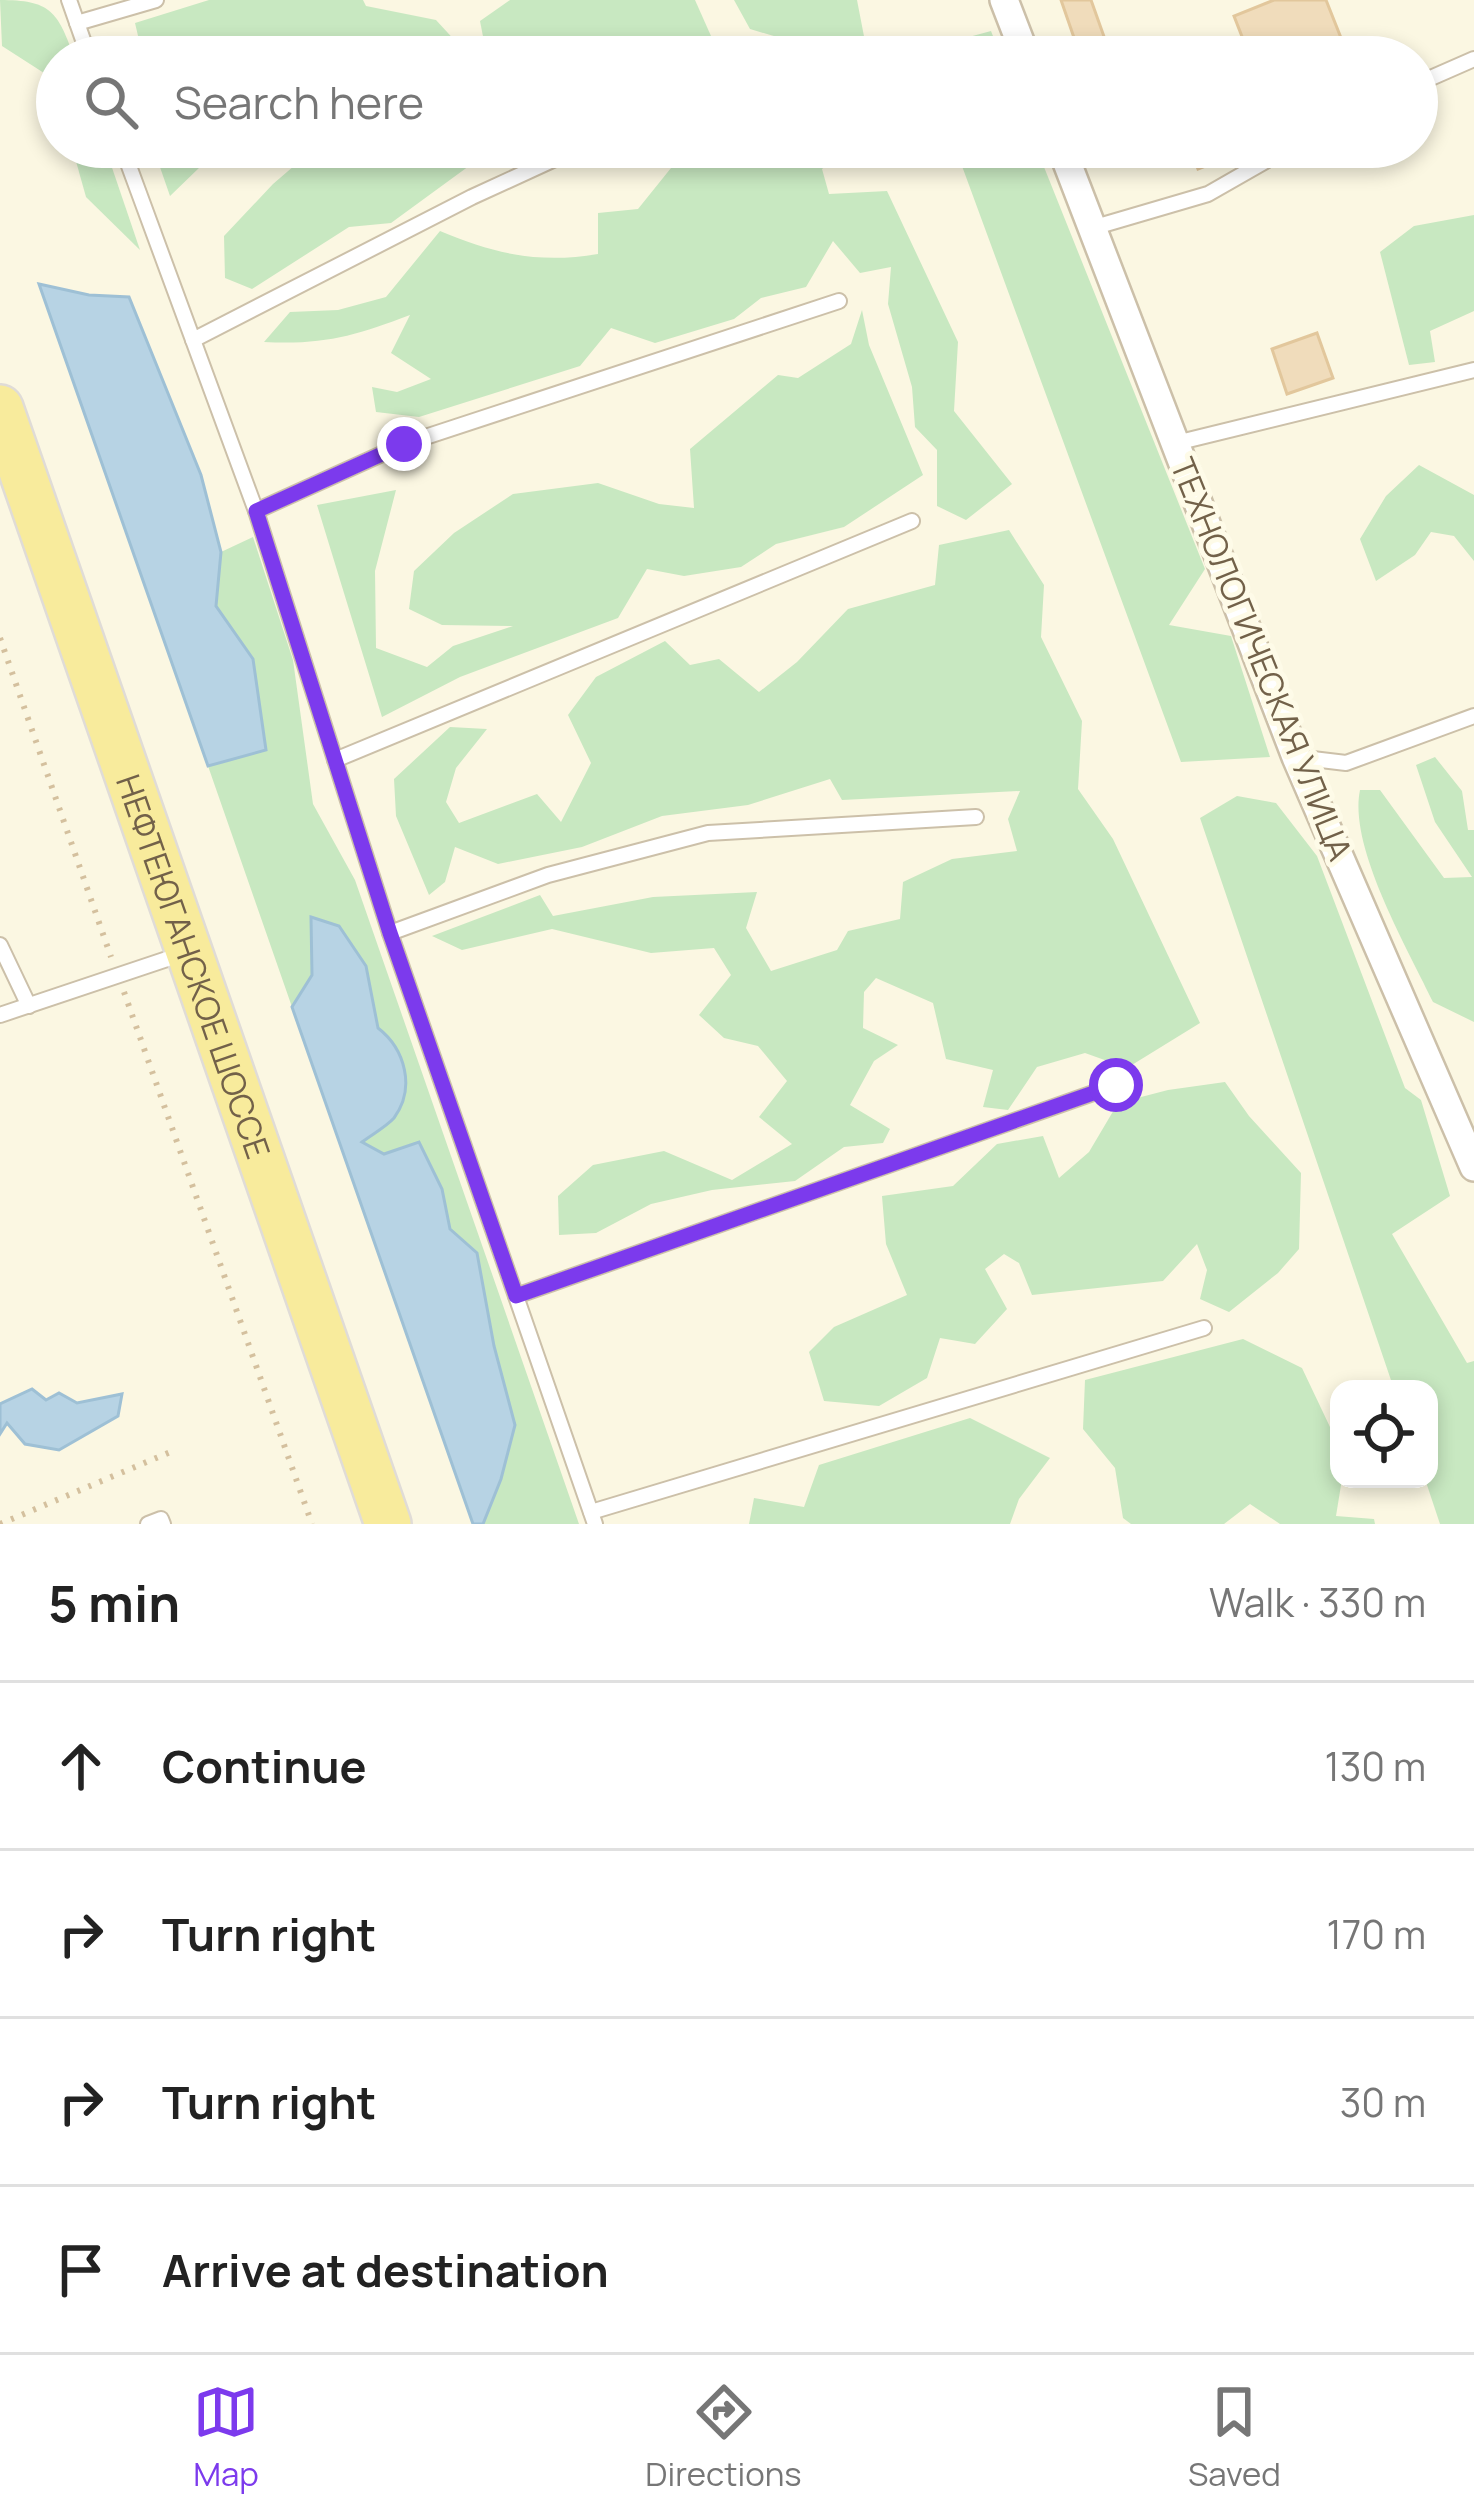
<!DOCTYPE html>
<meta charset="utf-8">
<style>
:root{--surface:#fff;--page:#f2f2f2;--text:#222;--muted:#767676;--line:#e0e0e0;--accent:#7c3aed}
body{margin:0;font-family:Manrope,sans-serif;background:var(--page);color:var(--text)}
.controls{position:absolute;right:36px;bottom:36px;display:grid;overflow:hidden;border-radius:24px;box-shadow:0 6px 18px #0003}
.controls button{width:108px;height:108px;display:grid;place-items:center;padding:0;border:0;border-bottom:3px solid var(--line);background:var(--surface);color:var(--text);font:60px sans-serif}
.stop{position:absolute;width:36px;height:36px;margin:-27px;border:9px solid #7c3aed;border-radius:50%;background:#fff}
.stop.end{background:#7c3aed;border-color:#fff;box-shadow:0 3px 12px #0008}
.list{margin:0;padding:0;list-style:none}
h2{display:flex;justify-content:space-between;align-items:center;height:156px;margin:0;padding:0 48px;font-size:51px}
h2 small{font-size:39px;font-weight:400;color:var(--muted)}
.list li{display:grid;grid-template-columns:78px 1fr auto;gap:36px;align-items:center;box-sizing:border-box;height:168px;padding:0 48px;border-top:3px solid var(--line)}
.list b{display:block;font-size:45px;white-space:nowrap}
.list em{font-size:39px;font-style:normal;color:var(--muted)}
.icon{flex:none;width:66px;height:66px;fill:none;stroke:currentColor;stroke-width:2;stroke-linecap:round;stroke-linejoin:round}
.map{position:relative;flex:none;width:1474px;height:1524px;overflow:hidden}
.search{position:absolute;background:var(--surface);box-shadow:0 6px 18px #0003;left:36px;right:36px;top:36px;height:132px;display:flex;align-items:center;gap:30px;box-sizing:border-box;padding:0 42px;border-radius:66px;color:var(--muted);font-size:45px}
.sheet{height:828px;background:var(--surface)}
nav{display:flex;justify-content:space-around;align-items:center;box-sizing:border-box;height:168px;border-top:3px solid var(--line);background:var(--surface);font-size:33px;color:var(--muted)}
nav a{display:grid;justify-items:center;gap:6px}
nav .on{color:var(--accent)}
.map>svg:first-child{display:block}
.green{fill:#c8e8c1}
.water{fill:#b7d3e4;stroke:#9ec0d5;stroke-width:3}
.building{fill:#f0dcbb;stroke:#e2c79c;stroke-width:3}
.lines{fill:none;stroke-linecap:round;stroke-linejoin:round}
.service-casing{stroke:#ccc0a9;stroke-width:18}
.minor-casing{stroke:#ccc0a9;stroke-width:32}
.primary-casing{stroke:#e0dcd7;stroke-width:50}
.path{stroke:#d4c09e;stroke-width:6;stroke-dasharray:3 9;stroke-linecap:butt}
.service{stroke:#fff;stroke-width:14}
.minor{stroke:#fff;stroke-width:27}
.primary{stroke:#f8eb9c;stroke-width:45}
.route{stroke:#7c3aed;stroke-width:15}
.labels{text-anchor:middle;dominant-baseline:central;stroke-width:10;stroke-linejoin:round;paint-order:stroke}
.street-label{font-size:33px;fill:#726149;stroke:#fefbe8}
</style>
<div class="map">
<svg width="1474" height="1524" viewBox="0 0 1474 1524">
<rect width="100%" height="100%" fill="#fbf7e2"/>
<g class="green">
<path d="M0 0C50 0 58 11 74 57H57V105L44 73 2 46Z"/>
<polygon points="209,0 363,0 366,6 436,20 470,57 143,57 135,23"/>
<polygon points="510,0 695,0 711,36 709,57 487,57 480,21"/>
<polygon points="734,0 857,0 868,57 791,57 794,42 750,29"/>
<polygon points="991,31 1001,57 932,57 932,47"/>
<polygon points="72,147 105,147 140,250 86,197"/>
<polygon points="153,147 243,147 200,167 170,196"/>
<polygon points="316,147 495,147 391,223 349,227 252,289 225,278 224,236 273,184"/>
<path d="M752 147H849L822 169 829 194 887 191 958 342 954 411 1012 484 966 520 937 506V450L915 427 912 387 888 304 891 267 860 273 833 241 806 287 761 298 734 319 655 343 611 328 580 366 419 417 376 412 372 387 397 392 431 379 391 353 410 315C355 336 324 345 264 342L290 312 338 310 386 297 440 231C495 254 539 264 598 254V213L638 209 671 168Z"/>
<polygon points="955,147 1036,147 1205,569 1169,625 1231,636 1270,757 1181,762"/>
<polygon points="1474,215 1474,311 1430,331 1435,362 1409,365 1380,252 1414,226"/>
<polygon points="862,310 869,345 923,475 844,527 776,544 741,567 684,576 647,569 618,618 460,677 382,717 317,505 396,490 375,571 376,648 427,667 453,646 513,626 442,625 409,609 414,571 454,533 513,494 598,483 659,504 694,508 690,449 778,375 798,378 851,344"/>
<polygon points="1419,465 1474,495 1474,561 1454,536 1431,532 1415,555 1376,581 1360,539 1386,496"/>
<polygon points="1009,530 1044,585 1041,637 1082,721 1078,789 1113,839 1200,1023 1127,1068 1085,1053 1037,1067 1008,1110 983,1107 993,1070 946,1059 933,1003 876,978 864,992 863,1028 898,1045 874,1061 850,1105 890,1129 883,1143 844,1147 795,1181 712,1190 651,1204 596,1233 559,1235 558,1196 593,1165 664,1151 732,1180 792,1144 759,1117 787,1081 758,1046 724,1038 699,1015 731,975 714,948 651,953 552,929 462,950 432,936 540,895 553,916 653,897 757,892 746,928 771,971 837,950 848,931 900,919 903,882 952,859 1017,851 1008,819 1020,791 842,800 830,779 748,805 662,816 582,847 498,864 455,847 445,882 429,895 396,816 394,779 450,727 487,729 456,768 446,802 459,823 537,794 561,822 591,763 568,715 596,677 665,641 690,665 719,659 759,692 797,662 848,609 935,585 939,545"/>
<polygon points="253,537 293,660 313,804 355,880 579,1524 483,1524 501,1479 515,1425 494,1346 477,1253 450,1229 442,1189 419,1143 384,1154 361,1142 393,1118 366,966 312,976 292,1007 208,766 266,749 253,659 216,606 221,552"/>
<path d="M1435 757 1462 791 1468 830H1474V1022L1433 1002C1408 949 1348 847 1360 790H1380L1444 878 1472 877 1435 822 1416 765Z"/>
<polygon points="1237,796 1276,803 1317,856 1405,1088 1421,1100 1450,1196 1392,1234 1467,1363 1474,1361 1474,1524 1440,1524 1425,1479 1429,1479 1429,1389 1394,1389 1200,818"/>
<polygon points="1225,1082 1249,1116 1301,1173 1299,1249 1278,1273 1229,1312 1200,1299 1207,1270 1197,1244 1163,1281 1032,1295 1019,1263 1004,1254 985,1269 1007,1309 975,1344 940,1338 927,1378 879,1406 824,1401 809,1352 834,1327 907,1295 886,1244 882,1196 953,1186 997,1144 1043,1136 1059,1178 1089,1152 1118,1103 1168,1090"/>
<polygon points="1243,1339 1302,1368 1339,1446 1339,1479 1342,1479 1336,1516 1374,1519 1375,1524 1280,1524 1250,1504 1224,1524 1131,1524 1123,1518 1115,1468 1083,1429 1085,1380"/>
<polygon points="970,1418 1050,1458 1019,1499 1010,1524 749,1524 754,1498 804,1507 819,1465"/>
</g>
<g class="water">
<polygon points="39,284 89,295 129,297 201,475 221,552 216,606 253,659 266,750 208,766"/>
<path d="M311 917 339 926 366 966 378 1028C405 1049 416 1088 394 1118 386 1127 371 1135 362 1142L384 1154 419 1142 442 1189 450 1229 477 1253 494 1346 515 1425 501 1479 483 1524H473L292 1007 312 975Z"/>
<polygon points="32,1389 46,1400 59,1393 77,1403 122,1394 118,1416 59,1450 25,1444 7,1423 0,1434 0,1404"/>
</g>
<g class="building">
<polygon points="1061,0 1091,0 1107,45 1080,55"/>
<polygon points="1274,0 1326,0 1343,43 1310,57 1250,57 1234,16"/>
<polygon points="1190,147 1247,147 1248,149 1198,169"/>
<polygon points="1317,333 1333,378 1287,394 1272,349"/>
</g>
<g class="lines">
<defs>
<g id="service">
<polyline points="69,0 89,57"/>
<polyline points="77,23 156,0"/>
<polyline points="1417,84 1474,59"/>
<polyline points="122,147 256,511 390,933 595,1524"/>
<polyline points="1092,228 1208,194 1290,147"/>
<polyline points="193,340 472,197 581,147"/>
<polyline points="1176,443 1474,370"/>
<polyline points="256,511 404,444 839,301"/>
<polyline points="1296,757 1346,763 1474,716"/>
<polyline points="335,760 912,521"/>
<polyline points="390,933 548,875 708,833 976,817"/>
<polyline points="0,945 29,1006"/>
<polyline points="0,1015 185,953"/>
<polyline points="516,1296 1116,1085"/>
<polyline points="591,1512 1204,1328"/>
<polyline points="148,1524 161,1519 163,1524"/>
</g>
<g id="minor">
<polyline points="1004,0 1026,57"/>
<polyline points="1061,147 1296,757 1474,1167"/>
</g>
<g id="primary">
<path id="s1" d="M0 408 388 1524"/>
</g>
</defs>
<use href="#service" class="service-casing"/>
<use href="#minor" class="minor-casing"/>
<use href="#primary" class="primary-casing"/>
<g class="path">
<polyline points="0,638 111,957"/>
<polyline points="124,992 312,1524"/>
<polyline points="0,1524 175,1450"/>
</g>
<use href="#service" class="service"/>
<use href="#minor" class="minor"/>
<use href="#primary" class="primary"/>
</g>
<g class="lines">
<polyline class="route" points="404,444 256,511 390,933 516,1296 1116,1085"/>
</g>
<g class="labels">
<g class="street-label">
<text transform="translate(1262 659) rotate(68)">ТЕХНОЛОГИЧЕСКАЯ УЛИЦА</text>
<text stroke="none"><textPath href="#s1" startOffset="591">НЕФТЕЮГАНСКОЕ ШОССЕ</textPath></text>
</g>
</g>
</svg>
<div class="controls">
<button><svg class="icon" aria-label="locate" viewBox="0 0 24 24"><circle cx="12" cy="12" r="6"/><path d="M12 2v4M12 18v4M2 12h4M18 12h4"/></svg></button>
</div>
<div class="stop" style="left:1116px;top:1085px"></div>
<div class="stop end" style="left:404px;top:444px"></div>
<div class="search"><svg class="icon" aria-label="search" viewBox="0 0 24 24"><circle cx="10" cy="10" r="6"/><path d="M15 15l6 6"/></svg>Search here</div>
</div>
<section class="sheet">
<h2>5 min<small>Walk · 330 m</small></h2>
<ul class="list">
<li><svg class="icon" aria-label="ahead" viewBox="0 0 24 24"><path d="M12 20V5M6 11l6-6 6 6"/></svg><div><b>Continue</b></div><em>130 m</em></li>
<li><svg class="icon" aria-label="right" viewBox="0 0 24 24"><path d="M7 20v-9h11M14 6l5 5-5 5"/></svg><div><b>Turn right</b></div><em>170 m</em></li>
<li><svg class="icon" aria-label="right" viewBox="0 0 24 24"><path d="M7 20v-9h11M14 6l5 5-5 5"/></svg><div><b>Turn right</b></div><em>30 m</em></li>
<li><svg class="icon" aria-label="arrive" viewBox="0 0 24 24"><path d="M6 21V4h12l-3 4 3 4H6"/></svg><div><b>Arrive at destination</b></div></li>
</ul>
</section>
<nav>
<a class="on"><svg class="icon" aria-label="map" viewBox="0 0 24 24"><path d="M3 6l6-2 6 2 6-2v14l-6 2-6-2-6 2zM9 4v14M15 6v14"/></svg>Map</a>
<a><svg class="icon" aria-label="directions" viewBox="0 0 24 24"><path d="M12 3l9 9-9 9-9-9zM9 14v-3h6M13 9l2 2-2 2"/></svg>Directions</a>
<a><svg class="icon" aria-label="saved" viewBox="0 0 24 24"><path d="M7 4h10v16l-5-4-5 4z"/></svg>Saved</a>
</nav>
